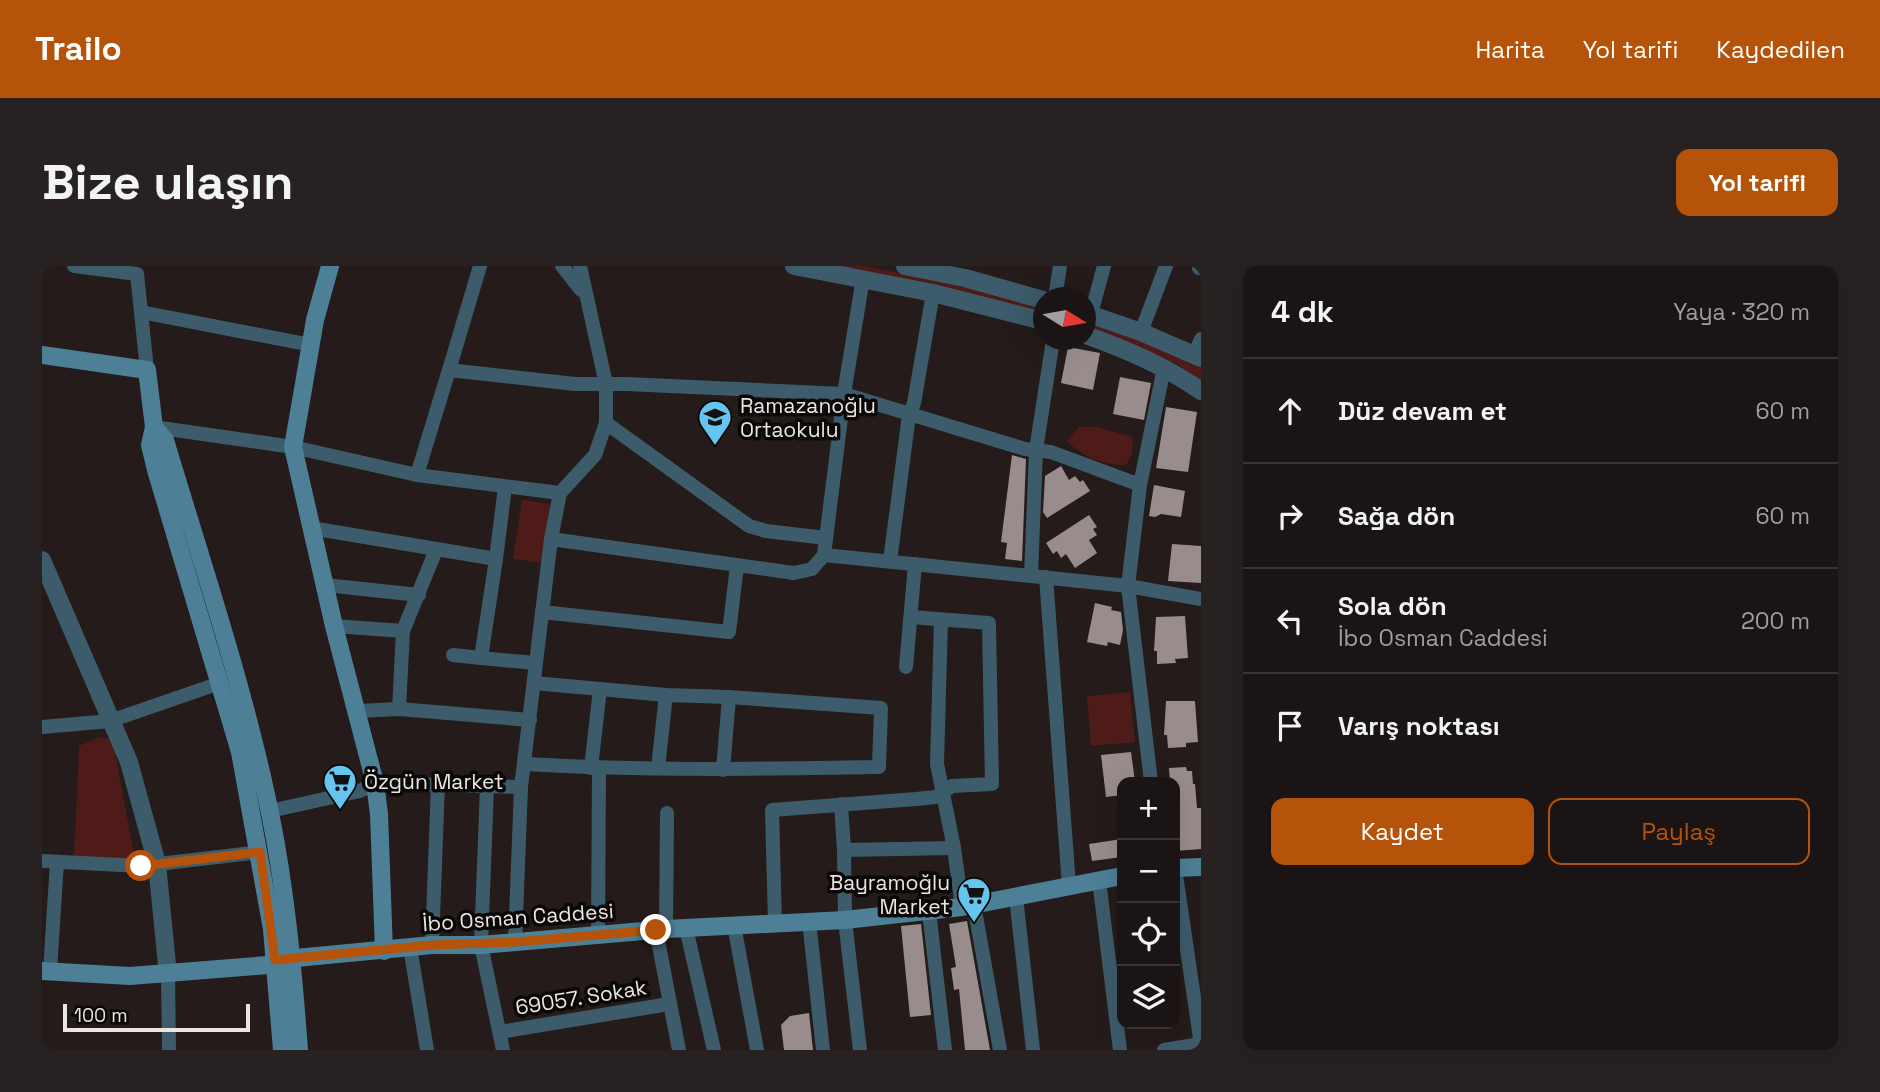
<!DOCTYPE html>
<html lang="tr">
<meta charset="utf-8">
<style>
:root{--surface:#1b1414;--page:#282122;--text:#f1f3f6;--muted:#a09ea0;--line:#393334;--accent:#b45309}
body{margin:0;font-family:"Space Grotesk",sans-serif;background:var(--page);color:var(--text)}
.controls{position:absolute;right:21px;bottom:21px;display:grid;overflow:hidden;border-radius:14px;box-shadow:0 7px 28px #0002}
.controls button{width:63px;height:63px;display:grid;place-items:center;padding:0;border:0;border-bottom:2px solid var(--line);background:var(--surface);color:var(--text);font:35px sans-serif}
.compass{position:absolute;left:991px;top:21px;width:63px;height:63px;border-radius:50%;background:var(--surface);box-shadow:0 7px 28px #0002;rotate:101deg}
.scale{position:absolute;left:21px;bottom:18px;width:187px;box-sizing:border-box;padding-left:7px;border:4px solid #ebe5e4;border-top:0;font-size:19px;line-height:24px;white-space:nowrap;color:#ebe5e4;-webkit-text-stroke:5px #0a0707;paint-order:stroke}
.stop{position:absolute;width:21px;height:21px;margin:-16px;border:5px solid #b45309;border-radius:50%;background:#fff}
.stop.end{background:#b45309;border-color:#fff;box-shadow:0 2px 7px #0008}
.list{margin:0;padding:0;list-style:none}
h2{display:flex;justify-content:space-between;align-items:center;height:91px;margin:0;padding:0 28px;font-size:30px}
h2 small{font-size:23px;font-weight:400;color:var(--muted)}
.list li{display:grid;grid-template-columns:46px 1fr auto;gap:21px;align-items:center;box-sizing:border-box;height:105px;padding:0 28px;border-top:2px solid var(--line)}
.list b{display:block;font-size:26px;white-space:nowrap}
.list p{margin:0;font-size:23px;white-space:nowrap;color:var(--muted)}
.list em{font-size:23px;font-style:normal;color:var(--muted)}
.actions{display:flex;gap:14px;padding:21px 28px}
.actions a{flex:1;padding:16px 0;border:2px solid var(--accent);border-radius:14px;text-align:center;font-size:24px;color:var(--accent)}
.actions .main{background:var(--accent);color:#fff}
.icon{flex:none;width:38px;height:38px;fill:none;stroke:currentColor;stroke-width:2;stroke-linecap:round;stroke-linejoin:round}
.map{position:relative;flex:none;width:1159px;height:784px;overflow:hidden;border-radius:14px}
header{display:flex;align-items:center;gap:42px;box-sizing:border-box;height:98px;padding:0 35px;background:var(--accent);color:#fff}
header strong{font-size:33px}
nav{display:flex;gap:38px;margin-inline-start:auto;font-size:24px}
.intro{display:flex;align-items:center;justify-content:space-between;box-sizing:border-box;height:168px;padding:0 42px}
h1{margin:0;font-size:49px}
.button{padding:18px 32px;border-radius:14px;background:var(--accent);color:#fff;font-size:24px;font-weight:700}
main{display:flex;gap:42px;padding:0 42px}
aside{flex:1;background:var(--surface);border-radius:14px;box-shadow:0 7px 28px #0002}
.map>svg:first-child{display:block}
.green{fill:#4e1b18}
.building{fill:#988d8c}
.lines{fill:none;stroke-linecap:round;stroke-linejoin:round}
.minor{stroke:#3d5c6b;stroke-width:14}
.tertiary{stroke:#3d5c6b;stroke-width:18}
.secondary{stroke:#4d8097;stroke-width:18}
.route{stroke:#b45309;stroke-width:9}
.labels{text-anchor:middle;dominant-baseline:central;stroke-width:7;stroke-linejoin:round;paint-order:stroke}
.poi-label{font-size:21px;fill:#ebe5e4;stroke:#0a0707;text-anchor:start}
.street-label{font-size:21px;fill:#ebe5e4;stroke:#0a0707}
</style>
<header>
<strong>Trailo</strong>
<nav><a>Harita</a><a>Yol tarifi</a><a>Kaydedilen</a></nav>
</header>
<div class="intro"><h1>Bize ulaşın</h1><a class="button">Yol tarifi</a></div>
<main>
<div class="map">
<svg width="1159" height="784" viewBox="0 0 1159 784">
<rect width="100%" height="100%" fill="#241b1a"/>
<g class="green">
<polygon points="794,0 824,0 975,32 1001,40 1001,47 974,39"/>
<polygon points="1044,53 1099,74 1159,101 1159,119 1137,99 1044,60"/>
<path d="M1037 161H1054L1091 171 1090 188 1084 199C1063 200 1039 190 1025 175Z"/>
<polygon points="480,233 514,240 503,297 471,293"/>
<polygon points="1088,426 1093,476 1049,480 1045,430"/>
<polygon points="55,472 66,472 72,480 93,594 32,593 37,480"/>
</g>
<g class="building">
<polygon points="1026,81 1058,87 1051,124 1019,117"/>
<polygon points="1078,111 1109,117 1102,154 1071,148"/>
<polygon points="1124,141 1155,146 1146,206 1114,202"/>
<polygon points="970,189 984,193 980,295 963,293 965,277 959,276"/>
<polygon points="1019,200 1027,214 1033,210 1038,216 1041,214 1048,225 1005,252 1001,246 1003,210"/>
<polygon points="1112,219 1143,225 1139,251 1119,248 1113,251 1107,250"/>
<polygon points="1047,249 1055,261 1051,263 1055,269 1047,274 1055,287 1033,302 1024,288 1019,292 1015,285 1011,288 1004,277"/>
<polygon points="1130,278 1159,280 1159,317 1126,315"/>
<polygon points="1053,337 1070,341 1069,344 1079,346 1081,364 1078,379 1066,376 1065,380 1045,376"/>
<polygon points="1143,350 1146,392 1133,393 1134,397 1115,398 1115,385 1112,385 1114,351"/>
<polygon points="1124,435 1153,435 1156,476 1144,477 1144,481 1126,482 1125,469 1122,469"/>
<polygon points="1089,486 1093,516 1080,516 1080,529 1064,531 1059,489"/>
<polygon points="1144,501 1145,505 1150,505 1151,518 1153,518 1155,542 1159,542 1159,583 1133,585 1133,516 1128,516 1127,502"/>
<polygon points="1080,573 1080,591 1050,595 1047,578"/>
<polygon points="925,655 948,784 923,784 917,723 912,724 909,702 914,701 907,658"/>
<polygon points="879,658 889,749 868,751 859,660"/>
<polygon points="767,747 771,784 742,784 739,759 748,750"/>
</g>
<g class="lines">
<g class="minor">
<polyline points="32,0 95,8 105,104"/>
<polyline points="520,0 539,24"/>
<polyline points="1157,2 1158,0"/>
<polyline points="1013,32 1018,0"/>
<polyline points="99,46 269,79"/>
<polyline points="1049,48 1062,0"/>
<polyline points="1099,66 1124,0"/>
<polyline points="1152,89 1159,73"/>
<polyline points="407,104 438,0"/>
<polyline points="564,157 707,260 724,265 784,272"/>
<polyline points="112,161 251,181 375,209 518,227"/>
<polyline points="375,209 407,104 533,118 584,118 802,128 983,183 1009,186 1098,219"/>
<polyline points="269,262 454,293 463,221"/>
<polyline points="509,273 752,307 770,303 782,289 802,128 821,12"/>
<polyline points="782,289 1086,320 1159,333"/>
<polyline points="454,293 439,392 493,397"/>
<polyline points="848,295 867,149 872,137 891,27"/>
<polyline points="989,310 994,184 1011,74"/>
<polyline points="1004,311 1027,620"/>
<polyline points="283,319 377,329"/>
<polyline points="500,346 687,366 695,300"/>
<polyline points="899,354 895,498 912,582 920,641"/>
<polyline points="292,360 361,365"/>
<polyline points="411,389 439,392"/>
<polyline points="864,401 873,298"/>
<polyline points="357,443 361,365 394,284"/>
<polyline points="315,445 357,443 488,454"/>
<polyline points="0,461 68,455 178,417"/>
<path d="M483 498C601 505 719 503 837 501L839 442 687 431 624 429 492 417"/>
<polyline points="549,502 558,423"/>
<polyline points="616,502 624,429"/>
<polyline points="681,504 687,431"/>
<polyline points="1109,516 1086,320 1098,219 1122,102"/>
<polyline points="445,520 439,679 461,784"/>
<polyline points="799,538 802,584 803,654 818,784"/>
<polyline points="228,545 318,525 333,517 479,521"/>
<polyline points="802,584 912,582"/>
<polyline points="0,595 99,600 218,586"/>
<polyline points="1133,602 1159,779"/>
<polyline points="1057,614 1078,784"/>
<polyline points="974,631 991,784"/>
<polyline points="932,639 958,784"/>
<polyline points="887,645 903,784"/>
<polyline points="767,655 781,784"/>
<polyline points="733,657 730,544 874,533 894,531 910,520 950,518 947,357 869,351"/>
<polyline points="692,659 715,784"/>
<polyline points="644,662 672,784"/>
<polyline points="624,663 625,547"/>
<polyline points="614,664 637,784"/>
<polyline points="556,670 557,502"/>
<polyline points="473,676 479,521 509,273 518,227 553,189 564,157 564,118 538,0"/>
<polyline points="390,679 396,517"/>
<polyline points="368,681 385,784"/>
<polyline points="8,705 15,596"/>
<polyline points="126,709 127,784"/>
<polyline points="458,766 627,738"/>
<polyline points="1122,784 1159,778"/>
</g>
<g class="tertiary">
<polyline points="752,0 891,27 1001,55"/>
<polyline points="863,0 923,12 1001,34"/>
<polyline points="1044,47 1099,66 1159,92"/>
<path d="M1044 69C1085 84 1123 100 1159 125"/>
<polyline points="0,294 87,496 115,598 126,709"/>
</g>
<g class="secondary">
<polyline points="288,0 273,54 251,181 292,360 333,517 337,548 342,685"/>
<polyline points="0,89 105,104 112,161 108,179 114,204 198,486 230,663 240,784"/>
<path d="M112 161 123 174C160 298 202 421 228 547 244 625 251 704 257 784"/>
<polyline points="1133,602 1159,601"/>
<polyline points="0,705 88,710 226,699 233,694 390,679 439,679 624,663 803,654 920,641 1080,610"/>
</g>
</g>
<g class="lines">
<polyline class="route" points="99,600 218,586 233,694 390,679 473,676 614,664"/>
</g>
<defs>
<symbol id="school-pin" viewBox="-11 -11 22 30"><path d="M0 17L-7.5 6A9.5 9.5 0 1 1 7.5 6Z" fill="#65c5ee" stroke="#0a0707"/><path d="M0-5L7-2L0 1L-7-2ZM-4 1L0 2.5L4 1V4Q0 6-4 4Z" fill="#111"/></symbol>
<symbol id="supermarket-pin" viewBox="-11 -11 22 30"><path d="M0 17L-7.5 6A9.5 9.5 0 1 1 7.5 6Z" fill="#65c5ee" stroke="#0a0707"/><path d="M-6-5.5h2.5l.6 2H6L4.5 2H-2.5L-4.4-4H-6ZM-1.5 3.2a1.3 1.3 0 1 0 .1 0ZM3 3.2a1.3 1.3 0 1 0 .1 0Z" fill="#111"/></symbol>
</defs>
<g fill-rule="evenodd">
<use href="#school-pin" x="654" y="132" width="38" height="52"/>
<use href="#supermarket-pin" x="279" y="496" width="38" height="52"/>
<use href="#supermarket-pin" x="913" y="609" width="38" height="52"/>
</g>
<g class="labels">
<g class="poi-label">
<text x="698" y="139">Ramazanoğlu<tspan x="698" dy="24">Ortaokulu</tspan></text>
<text x="322" y="515">Özgün Market</text>
<text x="908" y="616" text-anchor="end">Bayramoğlu<tspan x="908" dy="24">Market</tspan></text>
</g>
<g class="street-label">
<text transform="translate(476 651) rotate(-4)">İbo Osman Caddesi</text>
<text transform="translate(539 731) rotate(-9)">69057. Sokak</text>
</g>
</g>
</svg>
<div class="controls">
<button>+</button>
<button>−</button>
<button><svg class="icon" aria-label="locate" viewBox="0 0 24 24"><circle cx="12" cy="12" r="6"/><path d="M12 2v4M12 18v4M2 12h4M18 12h4"/></svg></button>
<button><svg class="icon" aria-label="layers" viewBox="0 0 24 24"><path d="M12 4l9 5-9 5-9-5zM3 14l9 5 9-5"/></svg></button>
</div>
<svg class="compass" viewBox="-18 -18 36 36"><path d="M0-13l5 13h-10z" fill="#e53935"/><path d="M0 13l5-13h-10z" fill="#a09ea0"/></svg>
<div class="scale">100 m</div>
<div class="stop" style="left:99px;top:600px"></div>
<div class="stop end" style="left:614px;top:664px"></div>
</div>
<aside>
<h2>4 dk<small>Yaya · 320 m</small></h2>
<ul class="list">
<li><svg class="icon" aria-label="ahead" viewBox="0 0 24 24"><path d="M12 20V5M6 11l6-6 6 6"/></svg><div><b>Düz devam et</b></div><em>60 m</em></li>
<li><svg class="icon" aria-label="right" viewBox="0 0 24 24"><path d="M7 20v-9h11M14 6l5 5-5 5"/></svg><div><b>Sağa dön</b></div><em>60 m</em></li>
<li><svg class="icon" aria-label="left" viewBox="0 0 24 24"><path d="M17 20v-9H6M10 6l-5 5 5 5"/></svg><div><b>Sola dön</b><p>İbo Osman Caddesi</p></div><em>200 m</em></li>
<li><svg class="icon" aria-label="arrive" viewBox="0 0 24 24"><path d="M6 21V4h12l-3 4 3 4H6"/></svg><div><b>Varış noktası</b></div></li>
</ul>
<div class="actions"><a class="main">Kaydet</a><a>Paylaş</a></div>
</aside>
</main>
